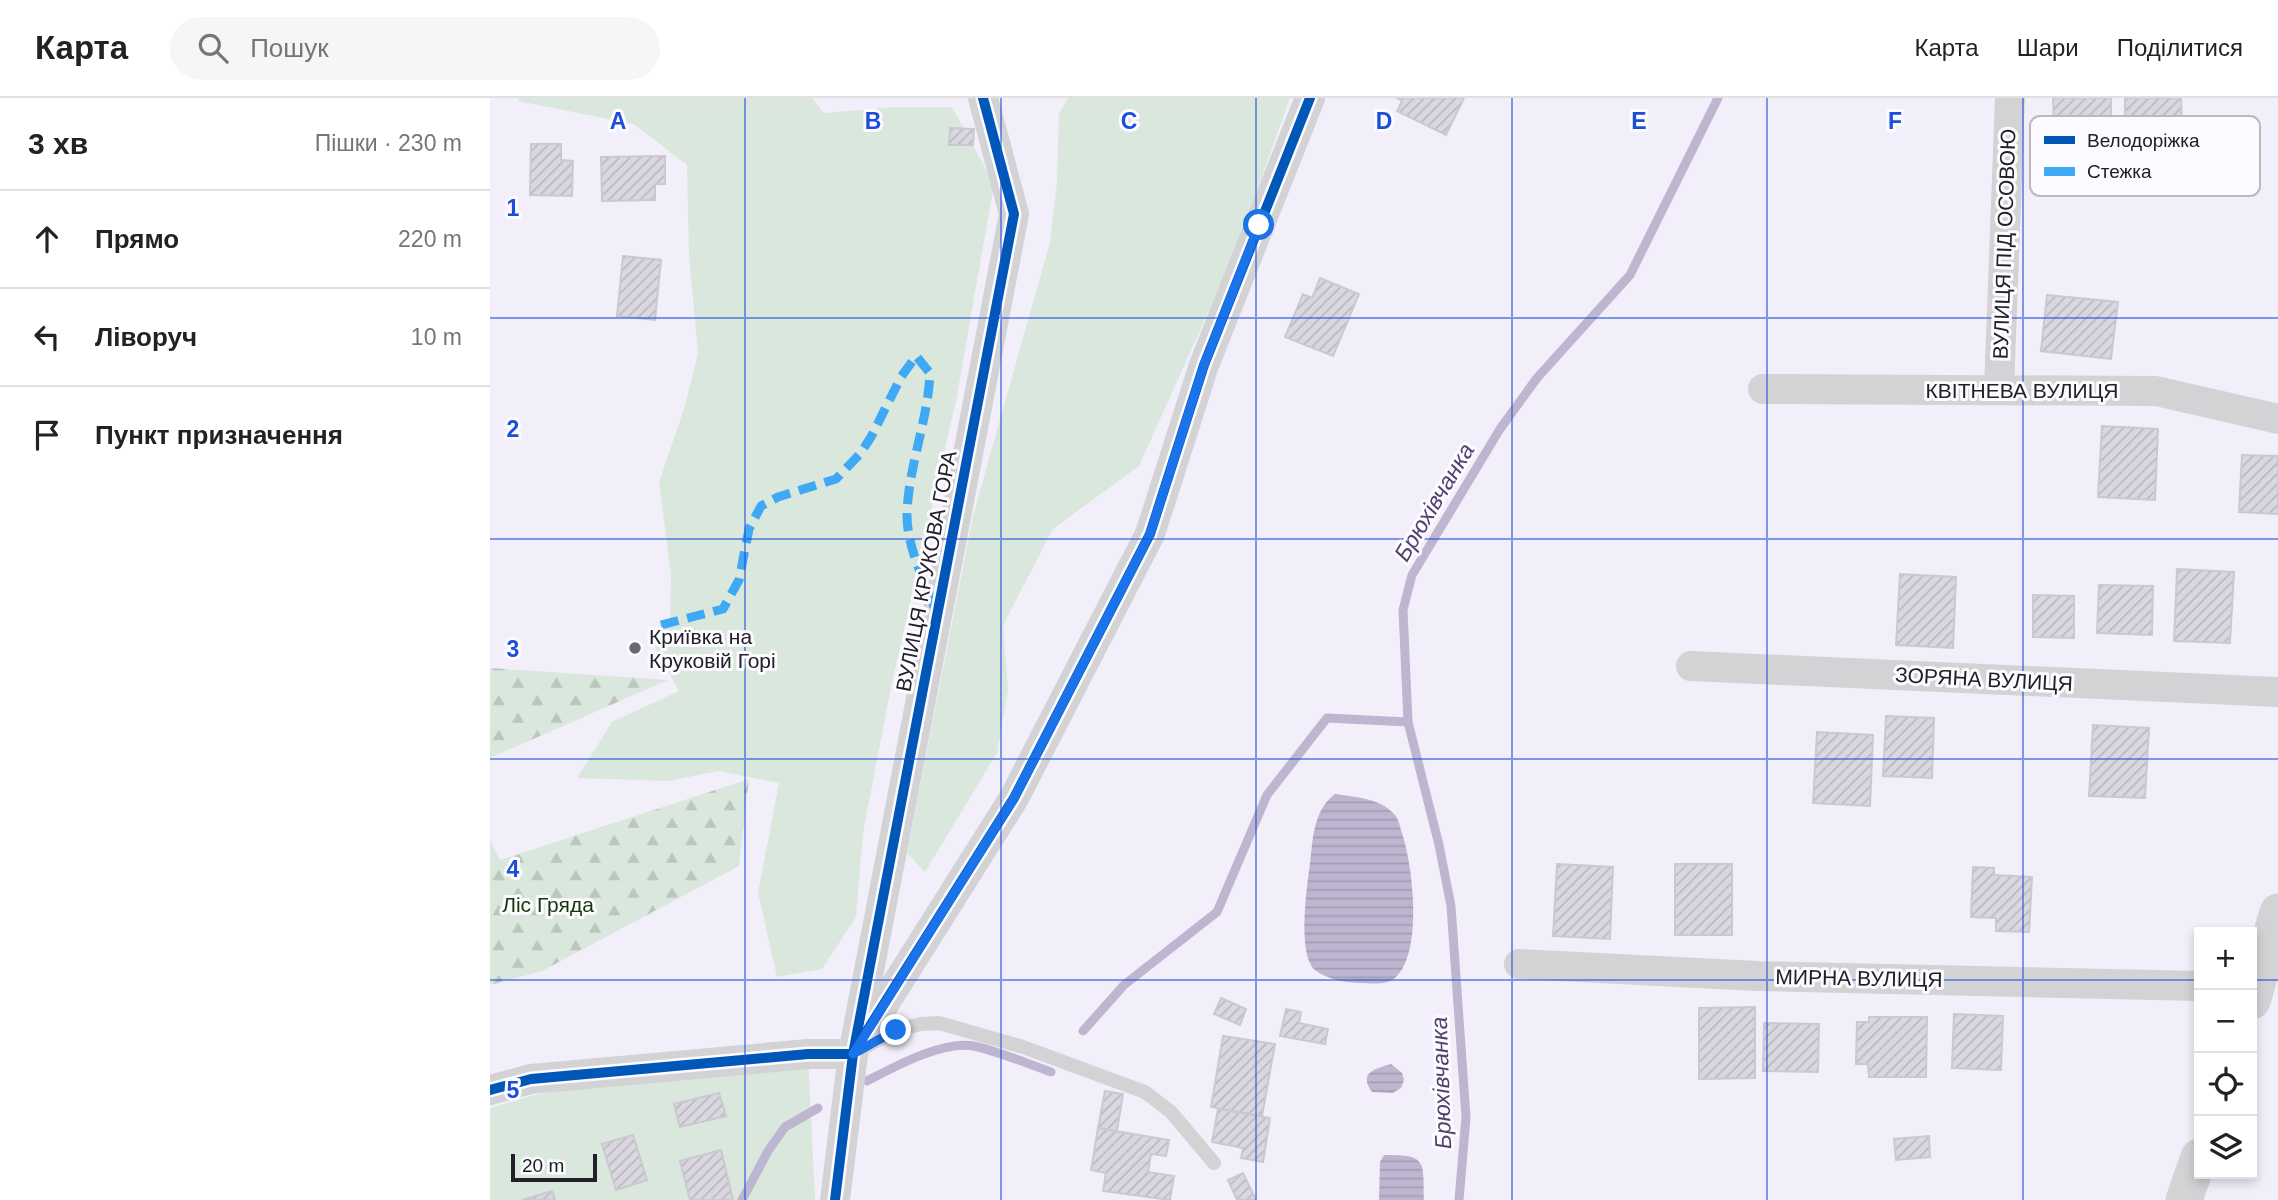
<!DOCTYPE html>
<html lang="uk">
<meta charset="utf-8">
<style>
:root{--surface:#fff;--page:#f6f6f6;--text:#222;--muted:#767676;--line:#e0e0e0}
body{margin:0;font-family:Helvetica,sans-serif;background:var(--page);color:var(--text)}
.controls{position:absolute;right:21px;bottom:21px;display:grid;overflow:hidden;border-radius:0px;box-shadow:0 4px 10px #0003}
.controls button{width:63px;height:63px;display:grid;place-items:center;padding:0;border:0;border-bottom:2px solid var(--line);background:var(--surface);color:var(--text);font:35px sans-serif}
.scale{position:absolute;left:21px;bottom:18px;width:86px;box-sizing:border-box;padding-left:7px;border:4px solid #222027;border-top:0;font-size:19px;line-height:24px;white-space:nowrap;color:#222027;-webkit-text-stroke:5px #fcfbff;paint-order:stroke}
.stop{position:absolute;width:21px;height:21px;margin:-16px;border:5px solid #1a73e8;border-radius:50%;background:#fff}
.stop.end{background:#1a73e8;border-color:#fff;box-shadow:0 2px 7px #0008}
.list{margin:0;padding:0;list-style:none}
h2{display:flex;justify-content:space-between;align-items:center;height:91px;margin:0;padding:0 28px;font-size:30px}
h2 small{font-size:23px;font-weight:400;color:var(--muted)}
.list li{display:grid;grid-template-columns:46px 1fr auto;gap:21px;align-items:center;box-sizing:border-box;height:98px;padding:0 28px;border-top:2px solid var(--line)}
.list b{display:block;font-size:26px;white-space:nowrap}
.list em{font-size:23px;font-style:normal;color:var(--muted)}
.icon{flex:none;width:38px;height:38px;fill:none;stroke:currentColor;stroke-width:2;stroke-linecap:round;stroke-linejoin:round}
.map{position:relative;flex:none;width:1788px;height:1102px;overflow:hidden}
header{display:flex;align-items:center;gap:42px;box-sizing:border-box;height:98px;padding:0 35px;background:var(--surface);border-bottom:2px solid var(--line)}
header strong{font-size:33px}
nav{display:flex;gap:38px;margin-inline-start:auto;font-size:24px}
.search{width:490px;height:63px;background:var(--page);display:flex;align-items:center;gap:18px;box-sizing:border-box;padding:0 24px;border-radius:38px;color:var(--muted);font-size:26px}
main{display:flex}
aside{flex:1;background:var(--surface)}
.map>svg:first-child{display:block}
.green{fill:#dae7dc}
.forest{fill:url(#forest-firs)}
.water{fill:url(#water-rules)}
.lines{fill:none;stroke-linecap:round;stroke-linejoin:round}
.stream{stroke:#beb6d1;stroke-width:9}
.building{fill:url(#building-hatch);stroke:#cac8d0;stroke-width:2}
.service{stroke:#d3d3d5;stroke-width:14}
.minor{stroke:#d3d3d5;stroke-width:30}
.tertiary{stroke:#d3d3d5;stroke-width:37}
.quiet{stroke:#3fa9f5;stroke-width:9;stroke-dasharray:18 9;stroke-linecap:butt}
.cycleway-casing{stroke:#fcfbff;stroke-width:15}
.cycleway{stroke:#0057b8;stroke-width:10}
.route{stroke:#1a73e8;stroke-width:9}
.grid{fill:none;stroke:#1d4ed8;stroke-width:2;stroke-opacity:0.55}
.poi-dot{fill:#6b6871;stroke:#fcfbff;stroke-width:2.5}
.labels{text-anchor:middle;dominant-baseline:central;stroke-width:6;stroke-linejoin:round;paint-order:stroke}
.street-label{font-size:21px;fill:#222027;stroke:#fcfbff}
.poi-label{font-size:21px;fill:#222027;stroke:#fcfbff;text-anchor:start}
.park-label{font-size:21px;fill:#12360b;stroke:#fcfbff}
.water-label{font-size:23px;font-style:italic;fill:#514070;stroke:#fcfbff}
.key{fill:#fcfbff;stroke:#bbb9be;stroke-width:2}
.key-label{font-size:19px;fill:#222027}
.grid-label{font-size:23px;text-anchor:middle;font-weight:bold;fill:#1d4ed8;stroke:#fcfbff;stroke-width:6;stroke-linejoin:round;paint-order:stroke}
</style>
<header>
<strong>Карта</strong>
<div class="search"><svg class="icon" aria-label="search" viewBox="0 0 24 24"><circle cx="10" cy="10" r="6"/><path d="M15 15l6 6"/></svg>Пошук</div>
<nav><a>Карта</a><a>Шари</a><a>Поділитися</a></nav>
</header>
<main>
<aside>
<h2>3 хв<small>Пішки · 230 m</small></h2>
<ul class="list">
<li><svg class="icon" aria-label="ahead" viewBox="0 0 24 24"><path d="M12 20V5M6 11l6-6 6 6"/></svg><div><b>Прямо</b></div><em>220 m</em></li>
<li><svg class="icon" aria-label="left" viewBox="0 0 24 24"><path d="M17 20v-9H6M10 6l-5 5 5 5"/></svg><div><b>Ліворуч</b></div><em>10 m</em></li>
<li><svg class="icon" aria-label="arrive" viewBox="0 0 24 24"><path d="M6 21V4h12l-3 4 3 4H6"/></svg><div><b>Пункт призначення</b></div></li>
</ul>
</aside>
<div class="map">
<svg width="1788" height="1102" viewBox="0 0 1788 1102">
<defs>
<pattern id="forest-firs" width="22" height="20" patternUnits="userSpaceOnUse" patternTransform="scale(1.75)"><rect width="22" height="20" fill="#dae7dc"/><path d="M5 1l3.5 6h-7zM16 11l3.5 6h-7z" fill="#bbc6bd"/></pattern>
<pattern id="water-rules" width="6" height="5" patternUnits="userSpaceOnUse" patternTransform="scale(1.75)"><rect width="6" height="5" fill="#beb6d1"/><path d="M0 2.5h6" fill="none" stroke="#a39cb3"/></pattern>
<pattern id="building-hatch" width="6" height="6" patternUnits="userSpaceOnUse" patternTransform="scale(1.75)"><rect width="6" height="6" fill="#dad7e0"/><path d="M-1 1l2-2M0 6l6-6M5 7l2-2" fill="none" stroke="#bbb8c0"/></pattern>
</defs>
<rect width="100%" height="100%" fill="#f2effa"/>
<g class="green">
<polygon points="30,0 322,0 334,15 405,9 462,9 504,86 467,298 401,589 373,735 366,819 332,871 287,879 268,795 289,685 228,673 179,683 87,680 122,624 189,593 162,543 180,527 181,476 169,384 194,311 208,255 199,158 197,67 144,26 28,3"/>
<polygon points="578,0 800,0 743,159 649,368 563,431 513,527 518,592 507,655 435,774 417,755 483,418 560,144 567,84 569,16"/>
<polygon points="318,956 325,1102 0,1102 0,1010 45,997"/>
</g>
<g class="forest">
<polygon points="0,570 178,582 0,660"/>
<polygon points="259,681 249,768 52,873 0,887 0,742 10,762"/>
</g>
<g class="water">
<path d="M845 696C865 699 890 700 904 716 909 721 910 729 912 735 923 768 933 854 906 879 897 888 882 885 870 885 856 885 836 881 825 872 808 857 816 795 819 773 823 746 821 714 845 696Z"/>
<path d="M901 966 912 975 914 982 911 990 903 995 882 994C868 974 885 971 901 966Z"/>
<path d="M894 1057C938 1056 933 1064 934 1102H889L890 1064Z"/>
</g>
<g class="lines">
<g class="stream">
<polyline points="593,933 634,887 727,814 777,697 837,620 918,624"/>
<path d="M377 983C404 969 453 942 484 948 510 954 536 965 561 974"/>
<polyline points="252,1102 278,1053 295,1029 328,1010"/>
<polyline points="969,1102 976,1019 961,808 949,747 918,624 913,512 922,477 1010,331 1047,280 1140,177 1228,0"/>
</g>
</g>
<g class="building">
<polygon points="907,0 974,0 956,37 907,13 912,3"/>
<polygon points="1563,0 1621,0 1621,32 1564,33"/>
<polygon points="1635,0 1691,0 1692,32 1635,33"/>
<polygon points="460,30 484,31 483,47 459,47"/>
<polygon points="41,46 71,46 71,62 83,63 82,98 40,97"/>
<polygon points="175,58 175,86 165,86 165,102 112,103 111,59"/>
<polygon points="133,158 171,162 165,222 127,218"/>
<polygon points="830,180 869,196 843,258 795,239 813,196 822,200"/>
<polygon points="1557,197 1628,204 1621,261 1551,253"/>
<polygon points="1612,328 1668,331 1665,402 1608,399"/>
<polygon points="1752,357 1788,358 1788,416 1749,414"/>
<polygon points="1687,471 1744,474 1740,545 1684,543"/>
<polygon points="1410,476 1466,479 1463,550 1406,547"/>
<polygon points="1609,487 1663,488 1662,537 1607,535"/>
<polygon points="1543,497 1584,498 1584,540 1543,539"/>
<polygon points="1396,618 1444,620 1442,680 1393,678"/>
<polygon points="1603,627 1659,630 1655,700 1599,698"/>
<polygon points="1327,634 1383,637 1380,708 1323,705"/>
<polygon points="1067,766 1123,769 1120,841 1063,838"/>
<rect x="1185" y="766" width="57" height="71"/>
<polygon points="1483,769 1504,770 1504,777 1542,779 1539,834 1506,833 1506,820 1481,819"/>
<polygon points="731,900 756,911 750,927 724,916"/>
<polygon points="1265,909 1265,980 1209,981 1209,910"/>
<polygon points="796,911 811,914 809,925 838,931 835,946 790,938"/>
<polygon points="1464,916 1513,918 1511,972 1462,970"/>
<polygon points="1379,919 1437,919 1436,979 1379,979 1378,966 1366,966 1367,924 1379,924"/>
<polygon points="1274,925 1329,926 1328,974 1273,973"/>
<polygon points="733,938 785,946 772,1018 721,1009"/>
<polygon points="615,993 633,996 627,1033 608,1030"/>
<polygon points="229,995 236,1018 190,1029 184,1006"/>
<polygon points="728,1011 780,1020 773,1064 751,1060 753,1050 722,1044"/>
<polygon points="608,1030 679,1042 676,1058 661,1056 658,1074 684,1078 680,1102 613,1093 616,1075 601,1072"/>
<polygon points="143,1037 157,1082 126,1092 112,1046"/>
<polygon points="1439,1038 1440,1059 1406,1062 1404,1041"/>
<polygon points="231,1052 243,1102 200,1102 190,1063"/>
<polygon points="753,1075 766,1102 747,1102 738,1082"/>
<polygon points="62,1093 65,1102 32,1102"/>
</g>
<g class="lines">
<polyline class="service" points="373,950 406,932 431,926 449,925 533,949 655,994 681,1014 724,1065"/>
<g class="minor">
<polyline points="1273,291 1666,293 1788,321"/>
<polyline points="1509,292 1520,0"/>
<polyline points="1201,568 1788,594"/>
<polyline points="1029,866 1267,878 1709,888"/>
<polyline points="372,941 524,700 660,436 714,267 820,0"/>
<polyline points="0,992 41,981 318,956 363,956"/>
<polyline points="345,1102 363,956 524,116 493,0"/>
</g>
<g class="tertiary">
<polyline points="1762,903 1788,814"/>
<polyline points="1694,1102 1709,1059"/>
</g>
<path class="quiet" d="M171 527 233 511 249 482 259 431 271 408 288 399 346 381 370 356 381 339 411 279 426 258 440 275C438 322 419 367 417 414 416 448 434 482 446 513"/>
<defs>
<g id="cycleway">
<polyline points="368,947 524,700 660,436 714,267 820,0"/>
<polyline points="0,992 41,981 318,956 363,956"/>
<polyline points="345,1102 363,956 524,116 493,0"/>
</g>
</defs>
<use href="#cycleway" class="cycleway-casing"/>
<use href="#cycleway" class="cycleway"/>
</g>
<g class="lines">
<polyline class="route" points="406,932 363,956 524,700 660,436 714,267 769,127"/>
</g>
<path class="grid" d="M255 0V1102M511 0V1102M766 0V1102M1022 0V1102M1277 0V1102M1533 0V1102M0 220H1788M0 441H1788M0 661H1788M0 882H1709M1762 882H1788"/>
<circle class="poi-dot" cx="145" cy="550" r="7"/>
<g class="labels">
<g class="street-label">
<text transform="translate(1514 146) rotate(-88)">ВУЛИЦЯ ПІД ОСОВОЮ</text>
<text x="1532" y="292">КВІТНЕВА ВУЛИЦЯ</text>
<text transform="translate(436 473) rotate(-79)">ВУЛИЦЯ КРУКОВА ГОРА</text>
<text transform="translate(1494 581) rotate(3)">ЗОРЯНА ВУЛИЦЯ</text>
<text transform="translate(1369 880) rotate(1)">МИРНА ВУЛИЦЯ</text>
</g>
<g class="poi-label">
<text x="159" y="538">Криївка на<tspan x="159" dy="24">Круковій Горі</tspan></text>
</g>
<g class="park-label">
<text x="58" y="806">Ліс Гряда</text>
</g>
<g class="water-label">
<text transform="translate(944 404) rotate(-59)">Брюхівчанка</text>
<text transform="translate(951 985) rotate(-92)">Брюхівчанка</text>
</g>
</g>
<rect x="1540" y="18" width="230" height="80" rx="10" class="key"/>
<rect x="1554" y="38" width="31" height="8" fill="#0057b8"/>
<rect x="1554" y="69" width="31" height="9" fill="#3fa9f5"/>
<g class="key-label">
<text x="1597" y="49">Велодоріжка</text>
<text x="1597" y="80">Стежка</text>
</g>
<g class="grid-label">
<text x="128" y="31">A</text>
<text x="383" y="31">B</text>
<text x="639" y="31">C</text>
<text x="894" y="31">D</text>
<text x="1149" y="31">E</text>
<text x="1405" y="31">F</text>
<text x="23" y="118">1</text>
<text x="23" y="339">2</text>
<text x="23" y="559">3</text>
<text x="23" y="779">4</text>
<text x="23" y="1000">5</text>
</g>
</svg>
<div class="controls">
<button>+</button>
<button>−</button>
<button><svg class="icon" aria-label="locate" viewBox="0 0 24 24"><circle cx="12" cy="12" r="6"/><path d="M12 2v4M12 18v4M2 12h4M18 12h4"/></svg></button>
<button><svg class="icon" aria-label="layers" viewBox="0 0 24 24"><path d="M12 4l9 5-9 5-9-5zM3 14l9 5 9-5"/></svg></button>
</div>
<div class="scale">20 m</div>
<div class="stop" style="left:769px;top:127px"></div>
<div class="stop end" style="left:406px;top:932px"></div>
</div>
</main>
